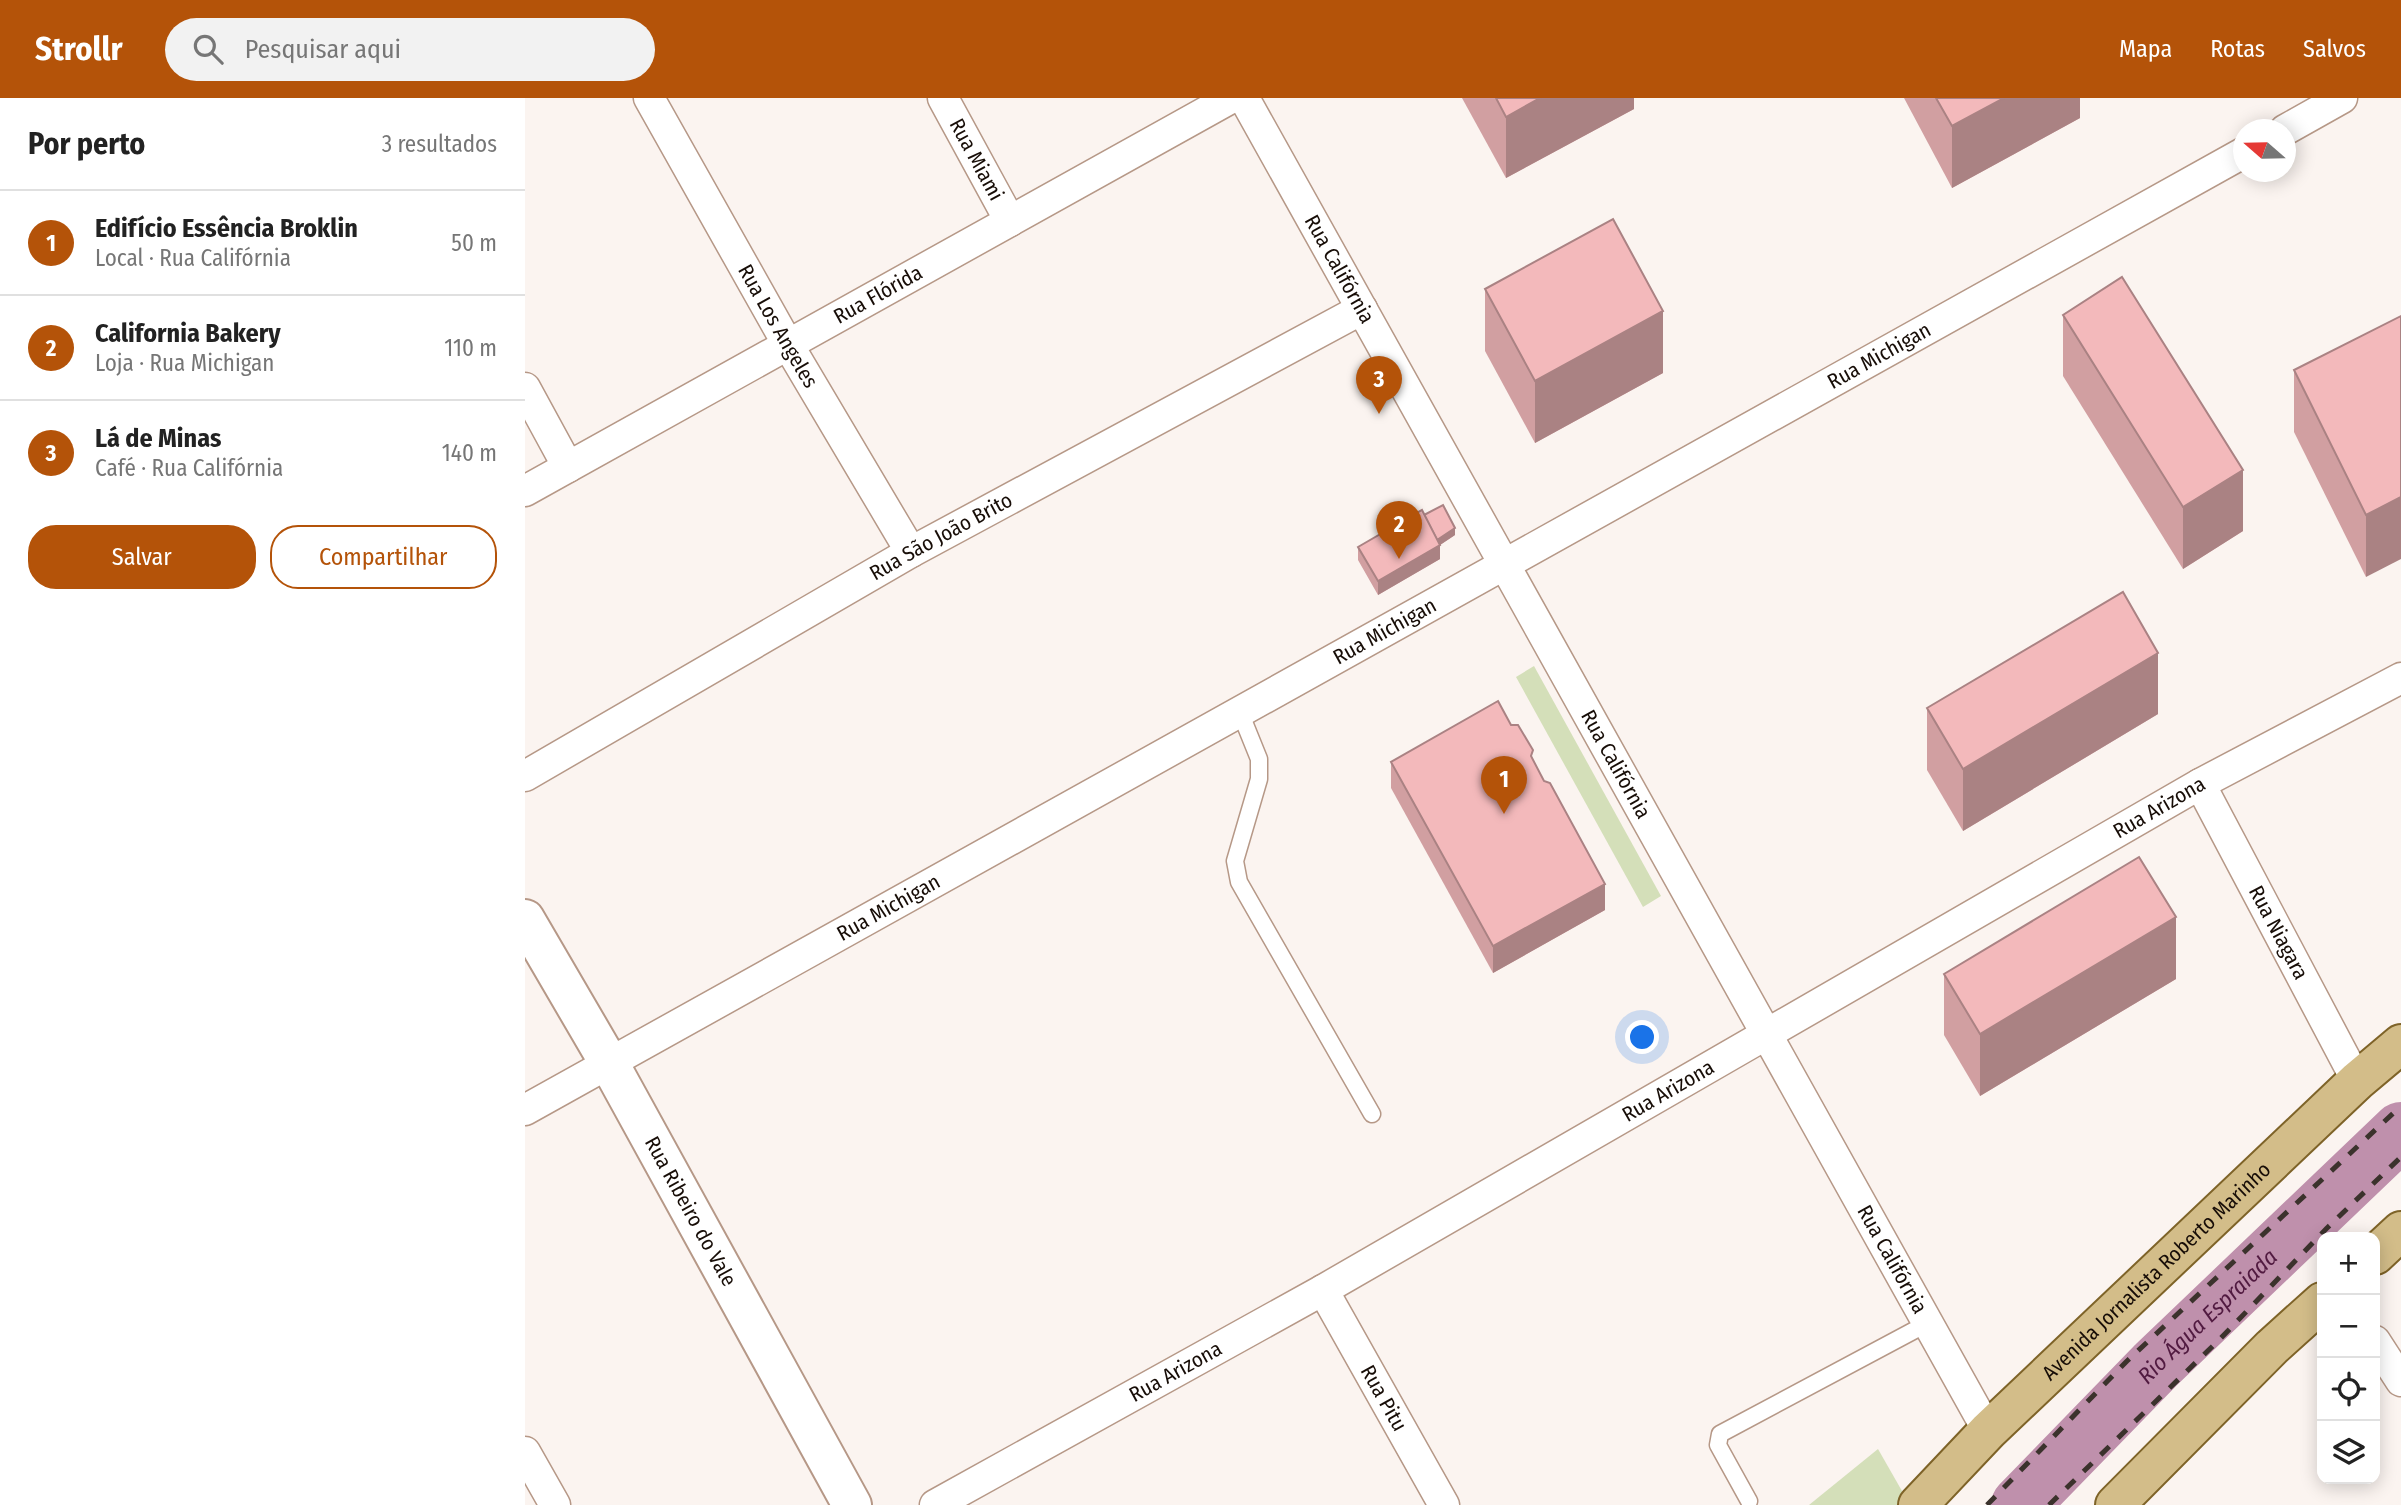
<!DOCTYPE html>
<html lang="pt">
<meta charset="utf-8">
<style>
:root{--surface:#fff;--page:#f2f2f2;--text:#222;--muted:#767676;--line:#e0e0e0;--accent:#b45309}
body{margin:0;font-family:"Fira Sans Condensed",sans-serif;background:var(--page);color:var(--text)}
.controls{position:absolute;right:21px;bottom:21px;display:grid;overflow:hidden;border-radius:14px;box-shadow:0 4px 18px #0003}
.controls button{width:63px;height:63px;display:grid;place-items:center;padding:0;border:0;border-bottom:2px solid var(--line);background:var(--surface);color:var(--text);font:35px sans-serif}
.compass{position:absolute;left:1708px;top:21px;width:63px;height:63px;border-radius:50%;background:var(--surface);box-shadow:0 4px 18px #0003;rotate:290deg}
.you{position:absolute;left:1118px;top:940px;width:24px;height:24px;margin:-18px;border:5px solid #fff;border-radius:50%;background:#1a73e8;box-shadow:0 0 0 10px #1a73e833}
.badge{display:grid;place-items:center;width:46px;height:46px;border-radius:50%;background:var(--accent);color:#fff;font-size:23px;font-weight:700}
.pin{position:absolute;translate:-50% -58px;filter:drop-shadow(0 2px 4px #0008)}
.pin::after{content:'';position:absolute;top:37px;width:24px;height:21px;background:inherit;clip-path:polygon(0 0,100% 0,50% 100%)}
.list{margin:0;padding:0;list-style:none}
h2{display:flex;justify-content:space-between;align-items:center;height:91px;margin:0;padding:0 28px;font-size:30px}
h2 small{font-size:23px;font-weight:400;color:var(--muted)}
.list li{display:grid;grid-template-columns:46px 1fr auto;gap:21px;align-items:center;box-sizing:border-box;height:105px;padding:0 28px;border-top:2px solid var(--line)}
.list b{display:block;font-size:26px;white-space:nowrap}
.list p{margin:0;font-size:23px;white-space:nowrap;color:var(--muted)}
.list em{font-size:23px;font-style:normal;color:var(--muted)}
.actions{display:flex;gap:14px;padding:21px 28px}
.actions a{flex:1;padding:16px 0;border:2px solid var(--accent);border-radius:28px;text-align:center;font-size:24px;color:var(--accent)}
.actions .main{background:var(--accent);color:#fff}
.icon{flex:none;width:38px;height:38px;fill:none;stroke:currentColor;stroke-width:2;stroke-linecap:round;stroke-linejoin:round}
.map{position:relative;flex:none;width:1876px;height:1407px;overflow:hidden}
header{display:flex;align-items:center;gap:42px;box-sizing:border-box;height:98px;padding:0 35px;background:var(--accent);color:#fff}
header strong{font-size:33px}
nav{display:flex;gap:38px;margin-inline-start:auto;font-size:24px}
.search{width:490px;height:63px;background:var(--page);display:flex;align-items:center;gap:18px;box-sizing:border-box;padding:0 24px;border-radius:38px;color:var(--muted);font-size:26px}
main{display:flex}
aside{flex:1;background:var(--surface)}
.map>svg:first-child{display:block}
.green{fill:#d4dfb9}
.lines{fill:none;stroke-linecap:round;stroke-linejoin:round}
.river{stroke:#bf90ac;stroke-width:58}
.service-casing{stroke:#b69887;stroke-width:19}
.minor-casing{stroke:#b69887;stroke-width:33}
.tertiary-casing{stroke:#b69887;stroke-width:42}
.primary-casing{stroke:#7e6328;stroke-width:42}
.service{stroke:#fff;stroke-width:16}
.minor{stroke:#fff;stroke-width:30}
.tertiary{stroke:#fff;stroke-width:38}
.primary{stroke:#d3bd89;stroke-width:38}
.rail{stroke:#3b322c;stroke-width:5;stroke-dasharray:12 12;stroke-linecap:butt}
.wall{fill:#d19fa1}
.shaded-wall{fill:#aa8283}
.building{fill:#f3b9bb;stroke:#aa8283;stroke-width:2}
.labels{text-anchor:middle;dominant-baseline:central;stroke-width:7;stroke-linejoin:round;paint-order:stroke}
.street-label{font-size:21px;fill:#170d07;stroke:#fff}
.water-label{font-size:23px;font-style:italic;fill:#511a40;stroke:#fff}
</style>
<header>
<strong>Strollr</strong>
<div class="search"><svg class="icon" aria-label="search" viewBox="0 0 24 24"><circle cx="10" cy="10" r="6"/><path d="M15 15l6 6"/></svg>Pesquisar aqui</div>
<nav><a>Mapa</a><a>Rotas</a><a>Salvos</a></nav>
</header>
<main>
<aside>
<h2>Por perto<small>3 resultados</small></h2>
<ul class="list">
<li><span class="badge">1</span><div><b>Edifício Essência Broklin</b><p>Local · Rua Califórnia</p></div><em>50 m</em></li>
<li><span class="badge">2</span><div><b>California Bakery</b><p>Loja · Rua Michigan</p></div><em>110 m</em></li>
<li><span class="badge">3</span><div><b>Lá de Minas</b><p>Café · Rua Califórnia</p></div><em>140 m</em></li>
</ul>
<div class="actions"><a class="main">Salvar</a><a>Compartilhar</a></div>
</aside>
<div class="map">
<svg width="1876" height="1407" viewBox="0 0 1876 1407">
<rect width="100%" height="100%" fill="#fbf4f0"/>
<g class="green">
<polygon points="1009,568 1136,798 1118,809 991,579"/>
<polygon points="1353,1351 1385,1407 1284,1407"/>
</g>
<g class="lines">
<path class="river" id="s1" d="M1495 1407 1631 1267 1876 1033"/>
<defs>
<g id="service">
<polyline points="715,614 734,661 734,681 710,763 714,784 847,1016"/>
<polyline points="1224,1403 1193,1347 1195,1336 1403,1225"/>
</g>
<g id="minor">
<path id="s2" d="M124 0 262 245 386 454"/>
<path id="s3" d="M418 0 485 123"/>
<path id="s4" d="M719 0 1463 1333"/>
<polyline points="1760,32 1817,0"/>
<polyline points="0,290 43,369"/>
<path id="s5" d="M0 393 706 0"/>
<path id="s6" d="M0 678 386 454 837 211"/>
<path id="s7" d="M1675 686 1832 983"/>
<path id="s8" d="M0 1012 1718 55"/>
<path id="s9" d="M798 1192 919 1407"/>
<polyline points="1850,1243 1876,1283"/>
<polyline points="0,1354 30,1407"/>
<path id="s10" d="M410 1407 798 1192 1675 686 1876 580"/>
</g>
<g id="tertiary">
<path id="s11" d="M0 821 84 965 327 1407"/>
</g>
<g id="primary">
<polyline points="1850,1157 1876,1133"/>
<path id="s12" d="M1393 1407 1463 1333 1832 983 1876 946"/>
<polyline points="1590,1407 1747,1249 1797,1204"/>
</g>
</defs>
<use href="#service" class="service-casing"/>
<use href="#minor" class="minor-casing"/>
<use href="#tertiary" class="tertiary-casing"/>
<use href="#primary" class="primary-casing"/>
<use href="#service" class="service"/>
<use href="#minor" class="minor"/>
<use href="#tertiary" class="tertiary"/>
<use href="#primary" class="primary"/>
<g class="rail">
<polyline points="1462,1407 1602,1263 1876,1008"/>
<polyline points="1524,1407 1695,1241 1802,1130 1876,1059"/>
</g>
</g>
<g class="wall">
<polygon points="937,0 1109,0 1109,11 981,80"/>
<polygon points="1379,0 1555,0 1555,20 1427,90"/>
<polygon points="960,191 1138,275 1010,345 960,253"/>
<polygon points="1538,217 1718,433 1658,471 1538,278"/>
<polygon points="1876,218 1841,479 1769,334 1769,272"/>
<polygon points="930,437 915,447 915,461 853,497 833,462 833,449"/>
<polygon points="1402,610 1633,616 1438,733 1402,672"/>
<polygon points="986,627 1008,661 1080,812 968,875 866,690 866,664"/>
<polygon points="1419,876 1651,881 1455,998 1419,937"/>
</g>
<g class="shaded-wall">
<polygon points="1015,0 1109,0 1109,11 981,80 981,19"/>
<polygon points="1479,0 1555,0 1555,20 1427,90 1427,28"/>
<polygon points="1138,213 1138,275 1010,345 1010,283"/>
<polygon points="1718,372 1718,433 1658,471 1658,409"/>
<polygon points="1876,399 1876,461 1841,479 1841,417"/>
<polygon points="930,430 930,437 915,447 915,461 853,497 853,483 910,443"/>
<polygon points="1633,555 1633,616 1438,733 1438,671"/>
<polygon points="1080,786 1080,812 968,875 968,848"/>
<polygon points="1651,819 1651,881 1455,998 1455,936"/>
</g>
<g class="building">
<polygon points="971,0 1015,0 981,19"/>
<polygon points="1411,0 1479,0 1427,28"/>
<polygon points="1088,121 1138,213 1010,283 960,191"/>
<polygon points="1597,179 1718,372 1658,409 1538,217"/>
<polygon points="1876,218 1876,399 1841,417 1769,272"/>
<polygon points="918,407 930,430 912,442 899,417"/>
<polygon points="897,412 915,447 853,483 833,449"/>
<polygon points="1598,494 1633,555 1438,671 1402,610"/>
<polygon points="973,603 986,627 993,627 1008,652 1006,658 1019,683 1025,685 1080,786 968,848 866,664"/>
<polygon points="1614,759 1651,819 1455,936 1419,876"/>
</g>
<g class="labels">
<g class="street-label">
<text stroke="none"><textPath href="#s3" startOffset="70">Rua Miami</textPath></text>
<text stroke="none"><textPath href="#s4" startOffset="196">Rua Califórnia</textPath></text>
<text stroke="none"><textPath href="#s5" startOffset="404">Rua Flórida</textPath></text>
<text stroke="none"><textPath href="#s2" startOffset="262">Rua Los Angeles</textPath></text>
<text stroke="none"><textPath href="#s8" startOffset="1550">Rua Michigan</textPath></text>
<text stroke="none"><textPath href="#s6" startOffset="480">Rua São João Brito</textPath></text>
<text stroke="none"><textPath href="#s8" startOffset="984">Rua Michigan</textPath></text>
<text stroke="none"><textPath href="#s4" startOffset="763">Rua Califórnia</textPath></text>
<text stroke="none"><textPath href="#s10" startOffset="1409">Rua Arizona</textPath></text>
<text stroke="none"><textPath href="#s8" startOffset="416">Rua Michigan</textPath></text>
<text stroke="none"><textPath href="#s7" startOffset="168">Rua Niagara</textPath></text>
<text stroke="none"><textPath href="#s10" startOffset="842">Rua Arizona</textPath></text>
<text stroke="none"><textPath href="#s11" startOffset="336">Rua Ribeiro do Vale</textPath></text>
<text stroke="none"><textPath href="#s4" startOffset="1330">Rua Califórnia</textPath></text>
<text stroke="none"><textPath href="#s12" startOffset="334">Avenida Jornalista Roberto Marinho</textPath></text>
<text stroke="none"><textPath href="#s10" startOffset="275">Rua Arizona</textPath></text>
<text stroke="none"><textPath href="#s9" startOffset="124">Rua Pitu</textPath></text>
</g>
<g class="water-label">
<text stroke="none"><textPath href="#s1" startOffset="266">Rio Água Espraiada</textPath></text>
</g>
</g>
</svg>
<div class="controls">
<button>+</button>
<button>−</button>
<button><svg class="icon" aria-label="locate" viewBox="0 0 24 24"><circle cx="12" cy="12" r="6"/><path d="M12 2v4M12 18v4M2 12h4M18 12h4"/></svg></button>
<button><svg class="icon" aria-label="layers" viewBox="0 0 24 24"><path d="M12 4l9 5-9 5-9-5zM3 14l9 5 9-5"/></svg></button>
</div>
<svg class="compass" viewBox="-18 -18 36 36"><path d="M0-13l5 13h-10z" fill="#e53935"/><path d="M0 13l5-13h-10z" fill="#767676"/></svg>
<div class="you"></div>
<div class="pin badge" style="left:979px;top:716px">1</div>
<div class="pin badge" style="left:874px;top:461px">2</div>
<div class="pin badge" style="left:854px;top:316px">3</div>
</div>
</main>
